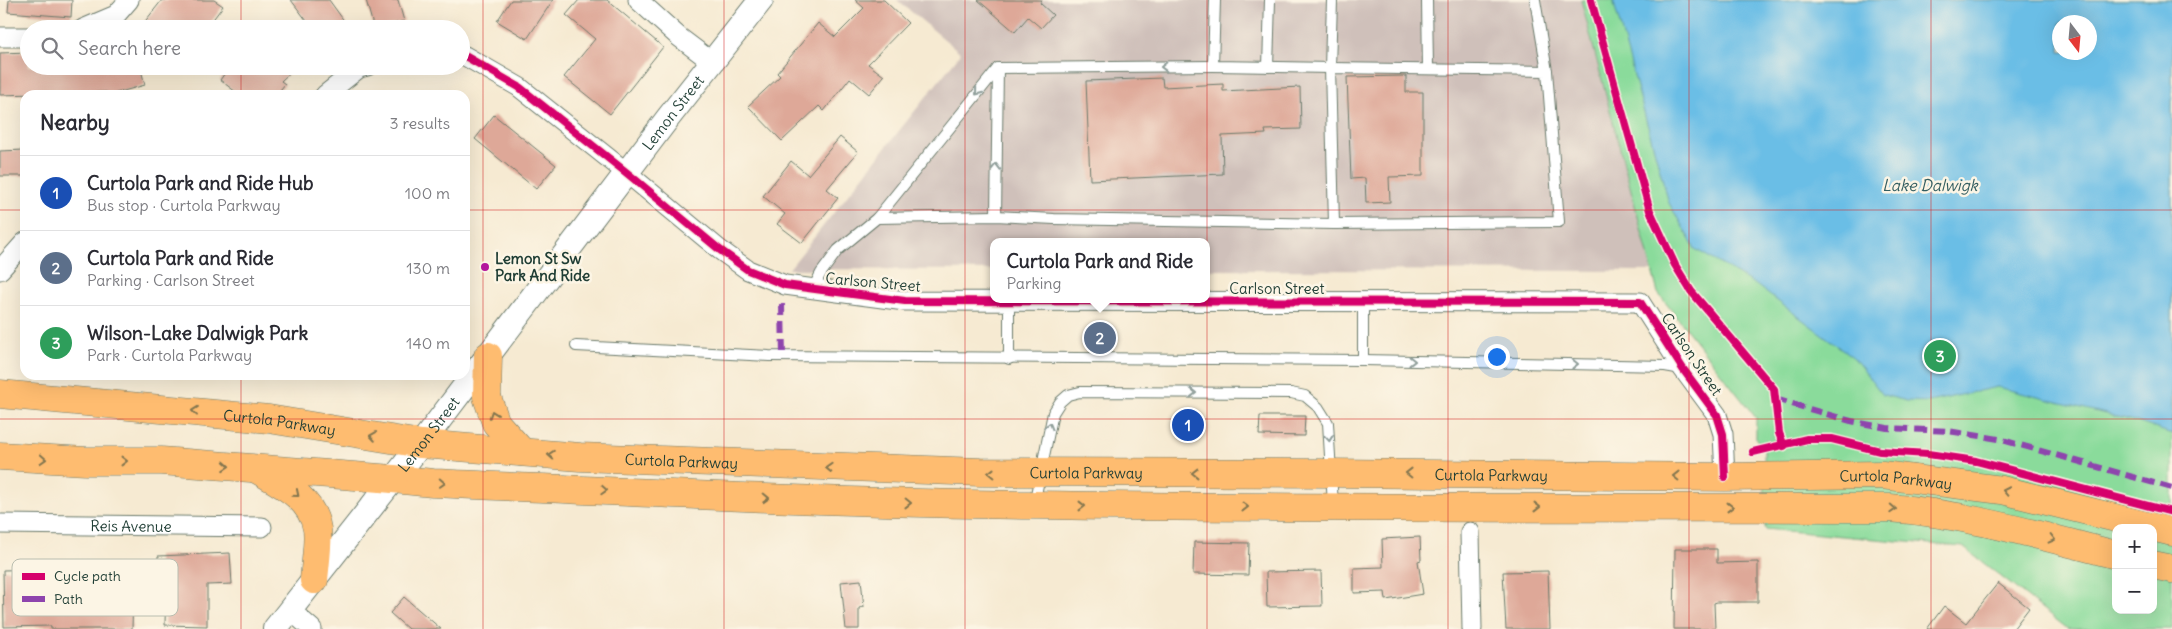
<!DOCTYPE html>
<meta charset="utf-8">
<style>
:root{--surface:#fff;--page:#f7f7f7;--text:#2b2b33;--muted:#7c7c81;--line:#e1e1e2;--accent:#db2777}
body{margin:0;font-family:Delius,sans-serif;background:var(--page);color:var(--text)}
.controls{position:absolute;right:15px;bottom:15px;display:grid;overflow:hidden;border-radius:10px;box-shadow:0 5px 20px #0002}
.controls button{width:45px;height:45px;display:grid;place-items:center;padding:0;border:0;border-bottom:1px solid var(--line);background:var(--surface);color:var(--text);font:25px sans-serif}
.compass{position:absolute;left:2052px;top:15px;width:45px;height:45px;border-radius:50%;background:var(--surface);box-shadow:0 5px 20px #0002;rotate:164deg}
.you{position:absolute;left:1496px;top:356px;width:18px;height:18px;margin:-12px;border:4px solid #fff;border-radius:50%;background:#1a73e8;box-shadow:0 0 0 8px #1a73e833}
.badge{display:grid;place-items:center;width:32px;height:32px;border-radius:50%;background:var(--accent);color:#fff;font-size:16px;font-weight:700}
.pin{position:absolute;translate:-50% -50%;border:2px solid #fff;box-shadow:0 1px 5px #0006}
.popup{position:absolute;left:990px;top:238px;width:220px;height:65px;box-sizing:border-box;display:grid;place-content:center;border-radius:10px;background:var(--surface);filter:drop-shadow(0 1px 4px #0005);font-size:16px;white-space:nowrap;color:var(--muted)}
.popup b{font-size:19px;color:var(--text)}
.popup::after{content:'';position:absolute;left:50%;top:100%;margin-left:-10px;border:10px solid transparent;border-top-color:var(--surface)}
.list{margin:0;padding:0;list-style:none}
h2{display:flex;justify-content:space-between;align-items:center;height:65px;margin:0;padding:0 20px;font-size:21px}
h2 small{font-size:16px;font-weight:400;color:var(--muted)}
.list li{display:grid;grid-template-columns:32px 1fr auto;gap:15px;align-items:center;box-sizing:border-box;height:75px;padding:0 20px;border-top:1px solid var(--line)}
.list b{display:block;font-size:19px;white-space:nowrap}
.list p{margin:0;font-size:16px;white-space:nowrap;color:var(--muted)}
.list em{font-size:16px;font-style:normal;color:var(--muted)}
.icon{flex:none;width:28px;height:28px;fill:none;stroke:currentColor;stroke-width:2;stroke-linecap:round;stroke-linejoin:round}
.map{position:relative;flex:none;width:2172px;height:629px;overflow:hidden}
.search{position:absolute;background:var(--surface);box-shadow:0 5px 20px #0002;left:20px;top:20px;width:450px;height:55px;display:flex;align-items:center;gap:12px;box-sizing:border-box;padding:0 18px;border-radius:28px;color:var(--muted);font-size:19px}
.panel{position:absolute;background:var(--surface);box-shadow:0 5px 20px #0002;left:20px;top:90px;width:450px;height:290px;border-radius:15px}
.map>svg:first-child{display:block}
.industrial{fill:#cfc0ba}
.green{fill:#8adb9b;stroke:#548c68;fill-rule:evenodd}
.water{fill:#6abee6;stroke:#447e8d;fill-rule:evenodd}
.building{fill:#dea898}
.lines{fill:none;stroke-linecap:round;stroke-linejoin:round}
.service-casing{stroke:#6a7a6b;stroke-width:12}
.minor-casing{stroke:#6a7a6b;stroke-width:21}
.tertiary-casing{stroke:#6a7a6b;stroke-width:26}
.primary-casing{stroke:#6a7a6b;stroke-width:29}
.motorway-casing{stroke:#6a7a6b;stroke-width:29}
.service{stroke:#fff;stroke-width:10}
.minor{stroke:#fff;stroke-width:19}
.tertiary{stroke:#fff;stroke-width:24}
.primary{stroke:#febc70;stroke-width:28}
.motorway{stroke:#febc70;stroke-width:28}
.quiet{stroke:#8e44ad;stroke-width:6;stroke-dasharray:12 6;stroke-linecap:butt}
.cycleway-casing{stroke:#fcf5e5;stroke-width:11}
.cycleway{stroke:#d6006c;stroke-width:8}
.oneway{stroke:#8f9e9a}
.oneway2{stroke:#83764f}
.grid{fill:none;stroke:#d62828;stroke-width:1;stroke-opacity:0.55}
.poi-dot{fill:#b5179e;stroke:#fcf5e5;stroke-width:2}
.labels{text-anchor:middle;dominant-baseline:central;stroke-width:5;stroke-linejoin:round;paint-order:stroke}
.street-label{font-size:15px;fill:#1f3d34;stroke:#fcf5e5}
.poi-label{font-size:15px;font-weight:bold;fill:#1f3d34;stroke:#fcf5e5;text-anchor:start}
.water-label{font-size:16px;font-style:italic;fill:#325d60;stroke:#fcf5e5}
.key{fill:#fcf5e5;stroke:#babeb0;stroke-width:1}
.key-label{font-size:14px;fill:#1f3d34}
</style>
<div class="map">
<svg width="2172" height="629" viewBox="0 0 2172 629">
<rect width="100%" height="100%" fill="#fcf5e5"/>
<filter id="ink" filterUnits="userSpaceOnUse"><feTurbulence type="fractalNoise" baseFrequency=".02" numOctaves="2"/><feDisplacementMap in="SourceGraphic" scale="10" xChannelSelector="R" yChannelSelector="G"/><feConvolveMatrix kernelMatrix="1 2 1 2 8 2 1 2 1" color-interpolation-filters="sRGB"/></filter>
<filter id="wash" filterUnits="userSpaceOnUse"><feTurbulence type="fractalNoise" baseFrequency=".0096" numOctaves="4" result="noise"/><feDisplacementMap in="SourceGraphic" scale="20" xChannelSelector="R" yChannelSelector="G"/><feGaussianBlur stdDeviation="1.12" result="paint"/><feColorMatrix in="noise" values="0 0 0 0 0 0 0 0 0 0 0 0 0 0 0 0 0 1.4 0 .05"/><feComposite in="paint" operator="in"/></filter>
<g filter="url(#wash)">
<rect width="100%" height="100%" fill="#f6ead2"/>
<polygon class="industrial" points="897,0 1581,0 1653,271 1206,270 1206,242 994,242 994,270 789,269 961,53"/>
<path class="green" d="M1581 0H2172V629H2068L1963 547 1765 529 1764 448 1756 439V418L1658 293ZM2060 22H2090V52H2060ZM2116 528H2153V610H2116Z"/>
<path class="water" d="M1613 0H2172V434L2134 421 1997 387 1929 402 1907 401 1883 395 1854 358 1756 285 1695 249 1669 203ZM2060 22H2090V52H2060Z"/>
<g id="blocks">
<g class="building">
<polygon points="9,0 72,0 71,17 8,12"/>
<polygon points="162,0 214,0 223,6 206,29 139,29"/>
<polygon points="291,0 329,0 350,29 313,29"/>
<polygon points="366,0 398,0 404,21 374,29"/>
<polygon points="511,0 553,0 527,39 497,21"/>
<polygon points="579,0 607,0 663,47 610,114 564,77 595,39 566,15"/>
<polygon points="855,0 884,0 908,23 868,64 884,76 869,94 850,78 824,111 819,106 782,141 748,106 780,76 777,73 818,23 835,37 864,8"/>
<polygon points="978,0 1042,0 1040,3 1053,15 1041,28 1028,17 1015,32"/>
<polygon points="29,52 29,66 140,66 145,85 109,95 107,92 0,95 0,53"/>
<polygon points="230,66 297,66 281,81 285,84 276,95 240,95 220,80"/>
<polygon points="1406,76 1406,92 1423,92 1423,176 1389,177 1390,202 1366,203 1365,178 1351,179 1347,77"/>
<polygon points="1162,78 1163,87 1223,84 1223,91 1300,87 1301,129 1265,130 1266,134 1222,136 1223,174 1090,180 1086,81"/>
<polygon points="494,115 556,165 536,189 475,139"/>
<polygon points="840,137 858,152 827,189 838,198 802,243 777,224 785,214 763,196 791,161 808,175"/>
<polygon points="25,150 25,176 0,176 0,151"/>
<polygon points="1260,416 1305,416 1304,436 1259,435"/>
<polygon points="1420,537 1421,560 1418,561 1423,594 1386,600 1385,592 1354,593 1354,568 1383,567 1382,539"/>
<polygon points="1194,542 1249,543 1248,575 1193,574"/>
<polygon points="1675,549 1717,549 1717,563 1758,562 1758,602 1717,602 1714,603 1715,629 1674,629"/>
<polygon points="230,553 232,584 207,585 207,626 165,625 166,583 158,583 158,556"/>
<polygon points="39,569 39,573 71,573 71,590 133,592 132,629 51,629 51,626 4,627 3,570"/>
<polygon points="1321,571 1322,606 1267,607 1266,572"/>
<polygon points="1548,571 1550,629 1506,629 1503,572"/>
<polygon points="861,580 864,607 859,608 859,629 846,629 841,582"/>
<polygon points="1998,583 2029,608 2013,629 1927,629 1944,606 1966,623"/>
<polygon points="404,597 441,629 408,629 390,613"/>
</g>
</g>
</g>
<g filter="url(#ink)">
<use href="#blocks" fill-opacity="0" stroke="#6a7a6b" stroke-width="1"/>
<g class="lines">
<defs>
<g id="service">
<polyline points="1215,0 1213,66 1330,68 1332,0"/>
<polyline points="1427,0 1428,69"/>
<polyline points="1535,0 1547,71"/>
<polyline points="1268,67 1270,0"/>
<polyline points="996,216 998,68"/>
<polyline points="877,218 998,68 1213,66"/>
<polyline points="812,290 821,273 838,250 877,218 996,216 1054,219 1334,224 1559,222 1547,71 1330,68 1334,224"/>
<polyline points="1363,302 1363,360"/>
<polyline points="576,346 769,356 1363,360 1665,366 1682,369"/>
<polyline points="1009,359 1009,301"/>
<polyline points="1034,504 1053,413 1060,402 1068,395 1080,392 1291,393 1305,396 1318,407 1328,423 1333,505"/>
</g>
<g id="minor">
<polyline points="638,0 679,37 712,62"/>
<polyline points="83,29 116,15 129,0"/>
<polyline points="0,37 29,37"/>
<polyline points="461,55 465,56 519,87 627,173 720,250 748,270 785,285 905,301 1640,302 1683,369 1717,415 1723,434 1725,477"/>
<polyline points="325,95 359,68 367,66"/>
<polyline points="0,270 25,242"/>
<path id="s1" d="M0 524 262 527"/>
<polyline points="1470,532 1472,629"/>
<polyline points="290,610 312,629"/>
</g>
<g id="tertiary">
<path id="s2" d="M275 629 421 444 668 118 761 0"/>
</g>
<g id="primary">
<polyline points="488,356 487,397 496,423 522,452"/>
<path id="s3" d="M421 444 580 457 980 472 1331 473 1725 477 1882 475 2002 490 2172 532"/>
<path d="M393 479 433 483C633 492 833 503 1033 505 1319 509 1604 507 1890 508 1967 514 2041 536 2116 555"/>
<polyline points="2153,565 2172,569"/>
</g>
<g id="motorway">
<path id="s4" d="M0 394 269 419 421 444"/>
<polyline points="0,456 86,461 161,461 393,479"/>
<path d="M258 470C282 484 312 498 317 529 319 540 315 567 314 580"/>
</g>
</defs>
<use href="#service" class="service-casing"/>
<use href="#minor" class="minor-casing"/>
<use href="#tertiary" class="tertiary-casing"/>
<use href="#primary" class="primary-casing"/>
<use href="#motorway" class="motorway-casing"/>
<use href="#service" class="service"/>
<use href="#minor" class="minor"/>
<use href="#tertiary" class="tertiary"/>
<use href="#primary" class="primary"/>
<use href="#motorway" class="motorway"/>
<g class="quiet">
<polyline points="782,304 783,357"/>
<polyline points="1775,399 1851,421 1887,428 1948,431 1999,439 2172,488"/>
</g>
<defs>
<g id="cycleway">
<polyline points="1591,0 1650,211 1675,265 1691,291 1774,389 1779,433 1784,446"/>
<polyline points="461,55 465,56 519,87 627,173 720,250 748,270 785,285 905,301 1640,302 1683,369 1717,415 1723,434 1725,477"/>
<polyline points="1753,452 1807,439 1832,439 1880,451 1928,454 1976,461 2172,512"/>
</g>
</defs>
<use href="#cycleway" class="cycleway-casing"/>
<use href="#cycleway" class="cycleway"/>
</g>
<defs><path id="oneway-chevron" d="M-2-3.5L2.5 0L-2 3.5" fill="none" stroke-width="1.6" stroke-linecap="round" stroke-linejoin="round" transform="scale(1.25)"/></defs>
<g class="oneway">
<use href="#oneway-chevron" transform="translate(1164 67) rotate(179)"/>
<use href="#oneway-chevron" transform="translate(978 92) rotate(129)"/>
<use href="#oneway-chevron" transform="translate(996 167) rotate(-89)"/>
<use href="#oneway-chevron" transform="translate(1412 361) rotate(1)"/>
<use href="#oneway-chevron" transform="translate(1575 364) rotate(1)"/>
<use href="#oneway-chevron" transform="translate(1193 393) rotate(1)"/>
<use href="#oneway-chevron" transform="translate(1049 426) rotate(-75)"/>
<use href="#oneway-chevron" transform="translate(1329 438) rotate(85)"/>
</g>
<g class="oneway2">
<use href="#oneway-chevron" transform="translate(195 411) rotate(-174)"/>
<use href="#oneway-chevron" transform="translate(493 414) rotate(-109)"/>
<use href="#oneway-chevron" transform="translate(373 436) rotate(-171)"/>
<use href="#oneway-chevron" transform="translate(551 455) rotate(-176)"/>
<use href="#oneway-chevron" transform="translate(43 459) rotate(3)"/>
<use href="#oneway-chevron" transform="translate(124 461)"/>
<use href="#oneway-chevron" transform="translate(226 466) rotate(4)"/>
<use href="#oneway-chevron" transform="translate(829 468) rotate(-178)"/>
<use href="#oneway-chevron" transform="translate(991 473) rotate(-179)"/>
<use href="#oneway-chevron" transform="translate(1195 473) rotate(180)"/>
<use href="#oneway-chevron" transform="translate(1409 473) rotate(-179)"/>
<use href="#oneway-chevron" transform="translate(1676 476) rotate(-179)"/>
<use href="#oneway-chevron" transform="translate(442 483) rotate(3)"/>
<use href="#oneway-chevron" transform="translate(604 490) rotate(3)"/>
<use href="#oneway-chevron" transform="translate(2006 491) rotate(-168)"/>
<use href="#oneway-chevron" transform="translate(296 494) rotate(40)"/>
<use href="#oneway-chevron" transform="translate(766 498) rotate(2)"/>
<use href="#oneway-chevron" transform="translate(908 503) rotate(1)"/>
<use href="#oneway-chevron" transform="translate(1082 506)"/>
<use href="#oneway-chevron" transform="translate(1245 507) rotate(1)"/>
<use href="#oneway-chevron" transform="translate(1537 507)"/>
<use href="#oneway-chevron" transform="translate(1730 507)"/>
<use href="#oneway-chevron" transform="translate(1893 509) rotate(3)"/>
<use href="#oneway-chevron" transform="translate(2052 539) rotate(14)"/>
</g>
</g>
<path class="grid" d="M241 0V29M483 0V629M724 0V629M965 0V629M1207 0V629M1448 0V629M1689 0V629M1931 0V629M241 66V95M0 210H25M465 210H2172M241 375V629M0 419H2172"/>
<circle class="poi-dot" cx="485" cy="267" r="5"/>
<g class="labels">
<g class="street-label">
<text stroke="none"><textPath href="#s2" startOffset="652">Lemon Street</textPath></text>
<text transform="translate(873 282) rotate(5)">Carlson Street</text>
<text x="1277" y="288">Carlson Street</text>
<text transform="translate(1692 354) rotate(56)">Carlson Street</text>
<text stroke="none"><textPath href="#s4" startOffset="281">Curtola Parkway</textPath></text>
<text stroke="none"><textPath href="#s2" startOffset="248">Lemon Street</textPath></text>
<text stroke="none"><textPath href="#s3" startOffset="261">Curtola Parkway</textPath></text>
<text stroke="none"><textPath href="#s3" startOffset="666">Curtola Parkway</textPath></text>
<text stroke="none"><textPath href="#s3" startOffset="1071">Curtola Parkway</textPath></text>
<text stroke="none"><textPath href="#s3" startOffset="1476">Curtola Parkway</textPath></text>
<text stroke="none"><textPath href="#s1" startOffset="131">Reis Avenue</textPath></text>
</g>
<g class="poi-label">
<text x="495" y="258">Lemon St Sw<tspan x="495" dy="17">Park And Ride</tspan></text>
</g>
<g class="water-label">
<text x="1930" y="185">Lake Dalwigk</text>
</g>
</g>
<rect x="12" y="559" width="166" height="57" rx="8" class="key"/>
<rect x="22" y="573" width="23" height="7" fill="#d6006c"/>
<rect x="22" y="596" width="23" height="6" fill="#8e44ad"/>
<g class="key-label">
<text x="54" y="581">Cycle path</text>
<text x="54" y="604">Path</text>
</g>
</svg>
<div class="controls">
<button>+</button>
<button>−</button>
</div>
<svg class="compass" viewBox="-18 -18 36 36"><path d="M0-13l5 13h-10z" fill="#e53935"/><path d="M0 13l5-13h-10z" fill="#7c7c81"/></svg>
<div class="you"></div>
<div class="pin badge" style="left:1188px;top:425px;background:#1a4fb4">1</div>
<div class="pin badge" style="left:1100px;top:338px;background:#5c6f8a">2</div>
<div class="popup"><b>Curtola Park and Ride</b>Parking</div>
<div class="pin badge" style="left:1940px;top:356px;background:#2e9e5b">3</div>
<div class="search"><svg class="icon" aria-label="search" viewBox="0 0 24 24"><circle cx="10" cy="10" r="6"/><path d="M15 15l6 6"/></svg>Search here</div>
<section class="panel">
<h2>Nearby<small>3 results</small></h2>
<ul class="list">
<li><span class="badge" style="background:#1a4fb4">1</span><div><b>Curtola Park and Ride Hub</b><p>Bus stop · Curtola Parkway</p></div><em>100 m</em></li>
<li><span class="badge" style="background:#5c6f8a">2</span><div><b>Curtola Park and Ride</b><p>Parking · Carlson Street</p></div><em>130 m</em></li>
<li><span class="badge" style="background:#2e9e5b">3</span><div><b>Wilson-Lake Dalwigk Park</b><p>Park · Curtola Parkway</p></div><em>140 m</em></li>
</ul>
</section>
</div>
